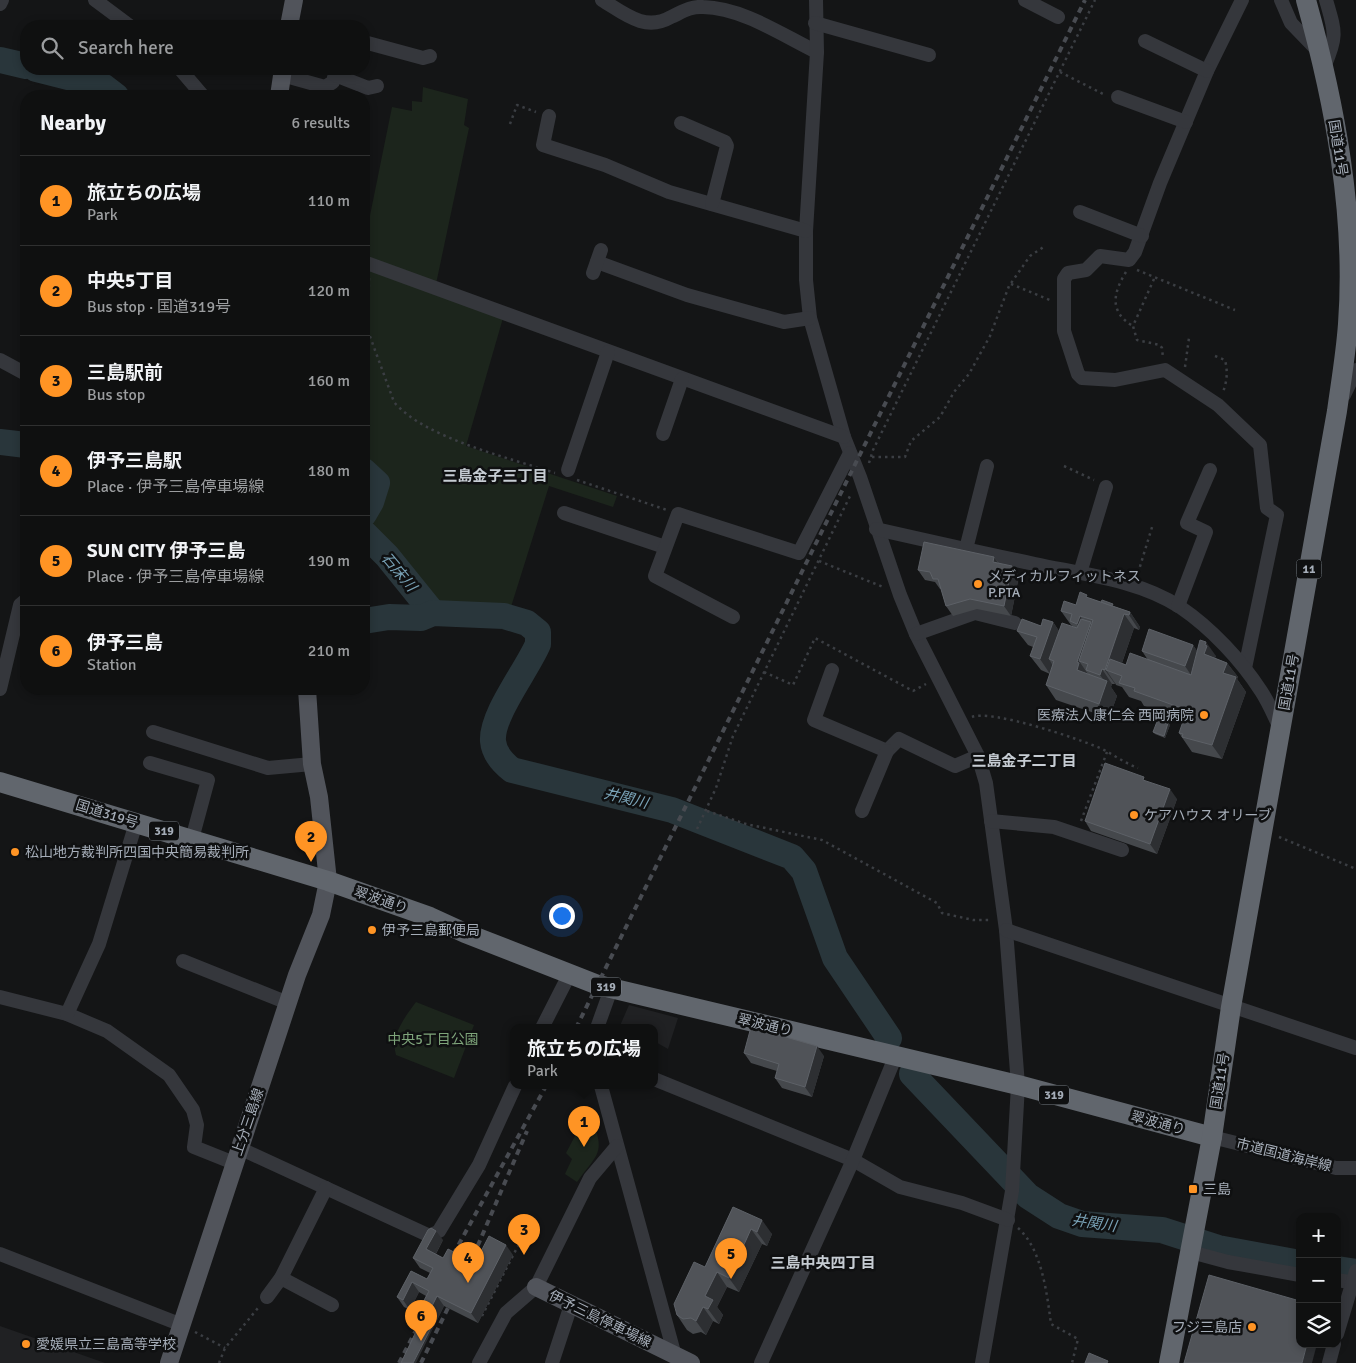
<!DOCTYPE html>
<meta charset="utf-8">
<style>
:root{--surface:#0f1010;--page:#1d1e1e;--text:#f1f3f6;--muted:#9b9d9f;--line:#2f3030;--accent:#ff9424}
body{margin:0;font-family:Signika,"Noto Sans JP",sans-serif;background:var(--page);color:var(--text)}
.controls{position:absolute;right:15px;bottom:15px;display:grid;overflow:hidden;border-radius:10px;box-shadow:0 2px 8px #0003}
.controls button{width:45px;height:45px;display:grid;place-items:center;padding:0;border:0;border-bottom:1px solid var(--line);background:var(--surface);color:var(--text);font:25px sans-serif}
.you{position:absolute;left:561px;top:915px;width:18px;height:18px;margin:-12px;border:4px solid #fff;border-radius:50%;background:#1a73e8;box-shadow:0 0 0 8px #1a73e833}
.badge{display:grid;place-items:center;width:32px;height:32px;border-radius:50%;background:var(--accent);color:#111;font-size:16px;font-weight:700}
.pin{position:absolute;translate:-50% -41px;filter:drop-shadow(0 1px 2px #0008)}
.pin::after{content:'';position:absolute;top:26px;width:18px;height:15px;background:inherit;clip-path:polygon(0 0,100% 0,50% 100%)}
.popup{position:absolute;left:510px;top:1024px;width:148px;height:65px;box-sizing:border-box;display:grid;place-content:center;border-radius:10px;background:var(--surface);filter:drop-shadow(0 1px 4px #0005);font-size:16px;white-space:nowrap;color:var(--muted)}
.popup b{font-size:19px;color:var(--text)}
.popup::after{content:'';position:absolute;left:50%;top:100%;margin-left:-10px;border:10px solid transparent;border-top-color:var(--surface)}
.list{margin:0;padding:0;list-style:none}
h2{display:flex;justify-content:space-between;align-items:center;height:65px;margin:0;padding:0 20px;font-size:21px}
h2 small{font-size:16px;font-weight:400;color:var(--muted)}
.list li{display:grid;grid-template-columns:32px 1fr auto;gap:15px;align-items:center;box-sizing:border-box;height:90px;padding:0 20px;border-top:1px solid var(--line)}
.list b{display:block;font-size:19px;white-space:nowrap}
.list p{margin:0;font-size:16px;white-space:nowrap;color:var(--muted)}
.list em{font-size:16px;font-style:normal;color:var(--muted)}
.icon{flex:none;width:28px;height:28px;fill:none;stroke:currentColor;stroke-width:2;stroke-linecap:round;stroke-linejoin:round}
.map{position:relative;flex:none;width:1356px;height:1363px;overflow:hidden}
.search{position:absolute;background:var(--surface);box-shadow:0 2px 8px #0003;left:20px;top:20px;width:350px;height:55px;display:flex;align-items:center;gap:12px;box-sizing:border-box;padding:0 18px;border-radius:20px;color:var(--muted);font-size:19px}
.panel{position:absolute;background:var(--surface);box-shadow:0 2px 8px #0003;left:20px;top:90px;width:350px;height:605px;border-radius:20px}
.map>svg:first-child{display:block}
.built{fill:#202123}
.green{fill:#1c251c}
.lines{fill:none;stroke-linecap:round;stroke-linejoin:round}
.river{stroke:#29363b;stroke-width:26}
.path{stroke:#3b3e43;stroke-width:2.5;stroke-dasharray:2.5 4;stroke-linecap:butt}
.minor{stroke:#35373c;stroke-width:14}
.major{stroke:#51545b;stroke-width:18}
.highway{stroke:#61666d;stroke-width:20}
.rail{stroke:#484b51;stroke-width:4;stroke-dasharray:6 5;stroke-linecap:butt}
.wall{fill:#45484c}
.shaded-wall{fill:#2d2f32}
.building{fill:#505358;stroke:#5d6167}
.poi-dot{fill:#ff9424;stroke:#0f1011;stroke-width:2}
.labels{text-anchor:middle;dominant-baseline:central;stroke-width:5;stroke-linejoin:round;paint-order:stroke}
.shield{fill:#0f1011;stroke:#787e86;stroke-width:1}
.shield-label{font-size:12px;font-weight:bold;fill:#a5adb8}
.street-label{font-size:14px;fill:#a5adb8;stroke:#0f1011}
.poi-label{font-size:14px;fill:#a5adb8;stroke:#0f1011;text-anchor:start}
.park-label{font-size:14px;fill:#7ea47a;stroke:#0f1011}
.neighbourhood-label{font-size:15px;font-weight:bold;fill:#c6ccd3;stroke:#0f1011}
.water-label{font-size:15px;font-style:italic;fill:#79a2b6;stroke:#0f1011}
</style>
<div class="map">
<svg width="1356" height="1363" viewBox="0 0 1356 1363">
<rect width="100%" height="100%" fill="#141516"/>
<g class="built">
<polygon points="629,1005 678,1018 668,1049 654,1041 654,1028 619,1028"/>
<polygon points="0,1326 105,1363 0,1363"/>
</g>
<g class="green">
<polygon points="423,87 468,99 464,125 469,128 436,284 503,318 466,446 617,496 613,507 549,486 510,610 434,606 404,569 366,532 364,525 381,485 379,473 364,461 364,293 367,270 364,245 392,107 412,111 412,101 422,102"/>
<path d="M416 1002 474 1025 454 1078 396 1055C390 1036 405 1017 416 1002Z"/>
<path d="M592 1118C605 1154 599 1152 577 1182L565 1174 572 1159 566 1153 584 1119Z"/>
</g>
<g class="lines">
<g class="river">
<polyline points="0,60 26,66"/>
<polyline points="36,69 103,86 116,96"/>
<polyline points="0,442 26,445"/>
<polyline points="364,471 377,483 371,502 364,514"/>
<polyline points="364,533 387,556 433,613"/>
<path d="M364 621 389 617 421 618 433 613 504 616 527 623 538 632V644C527 670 491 715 493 741 494 753 503 763 512 770L672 810 792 857 804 871 835 958 889 1038"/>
<polyline points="912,1074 1028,1196 1059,1216 1082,1224 1162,1230 1218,1248 1300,1263"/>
<polyline points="1337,1269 1356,1272"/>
</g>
<g class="path">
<polyline points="1060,72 1105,95"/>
<polyline points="510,124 517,105 536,112"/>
<polyline points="1137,270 1235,310"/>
<path d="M1126 272C1113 293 1109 312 1133 326"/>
<path d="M369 278 368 331 394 402C424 438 510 458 555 473"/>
<polyline points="1154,279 1133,326 1137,340 1160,345 1162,348 1163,358"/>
<polyline points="1011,284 1052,301"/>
<path d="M1215 356 1225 360C1228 372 1227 381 1223 392"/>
<polyline points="1185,367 1189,338"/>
<polyline points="872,457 905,457 911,441 940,417 954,392 969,374 990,336 1009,286 1030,256 1045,246"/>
<polyline points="869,463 873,450 1095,0"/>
<polyline points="1064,466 1094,480"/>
<polyline points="577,480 667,510"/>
<polyline points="819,561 883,587"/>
<polyline points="1138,573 1153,524"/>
<polyline points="764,672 793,685 815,638 913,691 926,684"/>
<path d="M972 717C991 709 1079 739 1100 748 1113 754 1124 763 1138 768"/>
<polyline points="707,811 746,824 822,840 937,903 942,913 973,920 992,920"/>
<polyline points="1081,821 1107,752"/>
<polyline points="697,829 716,788 733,736 851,494"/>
<polyline points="1279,837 1356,869"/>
<path d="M1018 1228C1042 1249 1047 1294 1051 1324L1078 1339 1072 1363"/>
<polyline points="482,1316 521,1240"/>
<polyline points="195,1332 225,1348"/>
<polyline points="219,1363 225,1348 258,1308"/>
</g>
<g class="minor">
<polyline points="95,0 130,26"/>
<path d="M602 0C625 14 645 32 671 17 682 12 691 6 703 7 743 8 782 35 817 52"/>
<polyline points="816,0 817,52 806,231 806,280 810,318 844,437 860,477 900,595 916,634 978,756 986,783 1006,930 1018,1085 1012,1191 982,1363"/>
<polyline points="1025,0 1058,17"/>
<polyline points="1242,0 1207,71 1160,183 1135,252 1129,260 1100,256 1086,270 1068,273 1064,279 1064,331 1078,374 1082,378 1115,380 1165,370 1218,405 1260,445 1267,508 1277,515 1245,668"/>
<polyline points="1281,0 1291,23 1319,52"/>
<polyline points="0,4 2,0"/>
<polyline points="815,23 929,55"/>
<polyline points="1145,41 1207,71"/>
<polyline points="364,42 423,58 430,56"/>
<path d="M1324 67C1338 36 1335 31 1326 0"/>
<polyline points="180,69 203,96"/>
<polyline points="282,75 325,87 333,82 336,69"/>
<polyline points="335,75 368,88 377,86"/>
<polyline points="1118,97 1186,122"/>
<polyline points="549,116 543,145 605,165 669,192 806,231"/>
<polyline points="681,123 725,142 727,146 712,204"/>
<polyline points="1080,212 1142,236"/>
<polyline points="364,262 844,437"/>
<polyline points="597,262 687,295 784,322 810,318"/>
<polyline points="593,273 601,250"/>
<polyline points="0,360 26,374"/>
<polyline points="1344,395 1356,370"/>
<polyline points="663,434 682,379"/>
<polyline points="568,470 608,352"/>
<polyline points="564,513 665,547"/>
<path d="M876 529C929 541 982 553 1035 564 1082 574 1139 580 1180 607 1211 628 1241 660 1261 691 1269 703 1274 716 1280 728"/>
<polyline points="966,549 987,466"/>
<polyline points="1080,573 1106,487"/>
<polyline points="1178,606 1206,532 1187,523 1210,470"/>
<polyline points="733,617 655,576 678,514 799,553 850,453"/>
<polyline points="916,634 975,613 1015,623"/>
<polyline points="832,670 814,720 887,751 899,739 955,766 978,756"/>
<polyline points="0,689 20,605 26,600"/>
<polyline points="153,732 268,768 312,764"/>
<polyline points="150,763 208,780 192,839"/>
<polyline points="862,811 887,751"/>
<polyline points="991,821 1054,827 1122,850"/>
<polyline points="1006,930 1356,1048"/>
<polyline points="183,961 288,1003"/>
<polyline points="0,997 67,1014 107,1031 169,1075 193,1110 197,1125 194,1147 234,1163"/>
<polyline points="67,1014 99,944 136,823"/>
<polyline points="542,1028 569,975"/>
<polyline points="597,1028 611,989"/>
<polyline points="654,1079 853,1160 900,1187 962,1203 1008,1220"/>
<polyline points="601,1086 675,1356"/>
<polyline points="1212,1137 1336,1168 1356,1168"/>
<polyline points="239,1148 430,1236 439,1231 479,1165 515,1086"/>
<polyline points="1191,1252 1228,1262 1300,1275"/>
<polyline points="0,1254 182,1325"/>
<polyline points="281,1278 332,1305"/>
<polyline points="1337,1280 1356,1283"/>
<polyline points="267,1297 281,1278 326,1188"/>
<polyline points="1337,1334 1356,1271"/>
<polyline points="479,1363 506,1313 536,1287 590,1178 617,1146"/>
<polyline points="552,1363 571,1305"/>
<polyline points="761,1363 853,1160 896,1055"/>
<polyline points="1329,1363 1334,1344"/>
</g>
<g class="major">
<polyline points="289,26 294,0"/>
<polyline points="279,96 283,69"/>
<polyline points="536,1287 691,1363"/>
<polyline points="169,1363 297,975 321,915 328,881 319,797 312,764 307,689"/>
</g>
<g class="highway">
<polyline points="0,782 328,881 430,917 465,933 598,985 1018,1085 1212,1137"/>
<path d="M1169 1363 1212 1137 1231 1007 1337 411C1341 382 1346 353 1348 324 1356 215 1335 104 1306 0"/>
</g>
<g class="rail">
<polyline points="576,1028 1085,0"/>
<polyline points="448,1264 546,1086"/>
<polyline points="469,1266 527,1131"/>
<polyline points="399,1363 429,1305"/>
<polyline points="421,1363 448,1308"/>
</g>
</g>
<g class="wall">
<polygon points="994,557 999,563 1019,576 1011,616 977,609 953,616 946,606 941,589 940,589 935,582 925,580 918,570"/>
<polygon points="1089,598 1130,612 1140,627 1139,630 1134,628 1122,663 1126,665 1148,660 1142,651 1193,645 1197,651 1216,656 1215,658 1227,663 1238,677 1237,679 1246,692 1222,759 1192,752 1179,733 1184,720 1144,706 1141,701 1129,697 1122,687 1116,685 1115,683 1115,684 1112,684 1111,687 1117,696 1109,718 1056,700 1046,685 1050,674 1041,670 1030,656 1033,647 1028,645 1017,631 1053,622 1059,631 1074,627 1071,625 1061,611 1076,605"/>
<polygon points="1168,723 1170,725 1165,738 1155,734 1153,732"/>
<polygon points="1177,799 1157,854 1091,831 1085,821"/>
<polygon points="744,1053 824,1056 812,1097 782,1088 775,1078 777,1071 751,1063"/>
<polygon points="733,1207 772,1234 767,1246 762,1244 739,1292 727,1287 717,1307 723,1315 719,1324 713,1321 706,1335 701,1332 693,1334 687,1330 677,1315 705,1267"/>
<polygon points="443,1240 436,1254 443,1258 475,1263 513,1255 478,1323 444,1306 434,1326 423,1319 418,1312 426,1296 419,1292 410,1310 404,1307 397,1297 411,1271 427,1279 430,1273 420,1268 413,1258"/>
</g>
<g class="shaded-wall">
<polygon points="994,557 1001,567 993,562"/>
<polygon points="1012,566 1019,576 1011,616 1004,606"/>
<polygon points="1130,612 1140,627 1139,630 1129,615"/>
<polygon points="1124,614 1134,628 1118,674 1106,670 1115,683 1115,684 1105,670"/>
<polygon points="1080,616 1089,628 1091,622 1101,637 1088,664 1079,661 1088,674 1088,675 1077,670 1077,662 1086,636 1077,624"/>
<polygon points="1053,622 1063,637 1049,659 1053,666 1050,674 1040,659"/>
<polygon points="1206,642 1216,656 1215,658 1204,654 1205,645"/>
<polygon points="1193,645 1203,659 1195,681 1185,666"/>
<polygon points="1227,663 1238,677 1237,679 1246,692 1222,759 1212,745 1223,673"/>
<polygon points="1102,669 1112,684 1111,687 1117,696 1109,718 1099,704 1106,683 1100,675"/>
<polygon points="1168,723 1170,725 1165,738 1164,736"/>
<polygon points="1170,789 1177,799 1157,854 1150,844"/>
<polygon points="817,1046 824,1056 812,1097 805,1087"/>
<polygon points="762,1220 772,1234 767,1246 757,1232"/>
<polygon points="751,1229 762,1244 739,1292 729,1278"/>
<polygon points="436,1231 443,1240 433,1259 426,1249"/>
<polygon points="506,1245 513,1255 478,1323 471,1313"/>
<polygon points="717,1272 727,1287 717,1307 723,1315 719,1324 708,1309 705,1296"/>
<polygon points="412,1282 419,1292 410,1310 403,1300"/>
<polygon points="437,1296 444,1306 416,1363 413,1363 432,1324 427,1316"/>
<polygon points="703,1307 713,1321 706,1335 696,1321"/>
<polygon points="1307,1344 1317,1344 1312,1363 1302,1363"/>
</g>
<g class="building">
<polygon points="924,542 994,557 993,562 1012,566 1004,606 970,599 946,606 938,579 933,579 930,572 918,570"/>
<polygon points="1080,592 1087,595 1086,597 1130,612 1129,615 1124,614 1105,670 1102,669 1100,675 1086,670 1088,664 1079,661 1093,620 1080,616 1077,624 1070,621 1072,614 1061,611 1064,601 1076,605"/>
<polygon points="1102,600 1113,604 1112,606 1101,602"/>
<polygon points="1022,619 1041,626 1043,619 1053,622 1040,659 1030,656 1037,637 1017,631"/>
<polygon points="1081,619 1091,622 1077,662 1079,663 1077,670 1107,681 1099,704 1046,685 1054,661 1049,659 1062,623 1077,628"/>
<polygon points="1149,629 1193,645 1185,666 1142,651"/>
<polygon points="1200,640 1206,642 1205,645 1207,646 1204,654 1227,663 1223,673 1236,677 1212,745 1182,737 1183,734 1179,733 1187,710 1134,691 1135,688 1119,683 1122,676 1106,670 1110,659 1126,665 1130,653 1191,675"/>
<polygon points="1158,719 1168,723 1164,736 1153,732"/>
<polygon points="1105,763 1144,777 1143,780 1170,789 1150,844 1085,821"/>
<polygon points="751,1027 817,1046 805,1087 775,1078 779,1064 744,1053"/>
<polygon points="733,1207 762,1220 757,1232 751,1229 729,1278 717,1272 705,1296 713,1300 708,1309 703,1307 696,1321 691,1318 683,1319 677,1315 674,1304 694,1262 705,1267"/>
<polygon points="431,1228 436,1231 426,1249 443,1258 448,1249 475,1263 489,1236 506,1245 471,1313 437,1296 427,1316 418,1312 429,1291 412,1282 403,1300 397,1297 411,1271 427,1279 433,1268 413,1258 428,1230"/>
<polygon points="1209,1275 1300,1301 1300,1344 1307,1344 1302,1363 1184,1363"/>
<polygon points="422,1319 433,1324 413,1363 401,1363"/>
<polygon points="1089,1353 1108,1361 1107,1363 1085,1363"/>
</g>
<g class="poi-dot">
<circle cx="978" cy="584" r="5"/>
<circle cx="1204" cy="715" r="5"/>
<circle cx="1134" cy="815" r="5"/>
<circle cx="15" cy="852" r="5"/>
<circle cx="372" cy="930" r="5"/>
<rect x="1188" y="1184" width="10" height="10" rx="2.5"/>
<circle cx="1252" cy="1327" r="5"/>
<circle cx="26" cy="1344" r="5"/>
</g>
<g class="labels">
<g class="shield">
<rect x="1296.5" y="559.5" width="25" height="19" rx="4"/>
<rect x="149" y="821.5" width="30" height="19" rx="4"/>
<rect x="591" y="977.5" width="30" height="19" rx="4"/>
<rect x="1039" y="1085.5" width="30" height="19" rx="4"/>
</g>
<g class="shield-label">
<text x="1309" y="569">11</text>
<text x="164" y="831">319</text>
<text x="606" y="987">319</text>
<text x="1054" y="1095">319</text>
</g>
<g class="street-label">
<text transform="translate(1338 148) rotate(81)">国道11号</text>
<text transform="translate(1289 682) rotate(-80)">国道11号</text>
<text transform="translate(107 814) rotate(17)">国道319号</text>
<text transform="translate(381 900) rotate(19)">翠波通り</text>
<text transform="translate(765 1025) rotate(13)">翠波通り</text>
<text transform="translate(1220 1081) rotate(-81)">国道11号</text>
<text transform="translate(248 1122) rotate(-71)">上分三島線</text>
<text transform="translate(1158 1123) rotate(15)">翠波通り</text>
<text transform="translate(1284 1155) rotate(14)">市道国道海岸線</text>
<text transform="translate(600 1319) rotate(26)">伊予三島停車場線</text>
</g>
<g class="poi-label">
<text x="988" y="576">メディカルフィットネス<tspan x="988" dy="16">P.PTA</tspan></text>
<text x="1194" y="715" text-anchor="end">医療法人康仁会 西岡病院</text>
<text x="1144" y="815">ケアハウス オリーブ</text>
<text x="25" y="852">松山地方裁判所四国中央簡易裁判所</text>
<text x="382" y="930">伊予三島郵便局</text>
<text x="1203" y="1189">三島</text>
<text x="1242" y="1327" text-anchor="end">フジ三島店</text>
<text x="36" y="1344">愛媛県立三島高等学校</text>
</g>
<g class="park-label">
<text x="433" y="1039">中央5丁目公園</text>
</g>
<g class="neighbourhood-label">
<text x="495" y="476">三島金子三丁目</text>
<text x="1024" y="761">三島金子二丁目</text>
<text x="823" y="1263">三島中央四丁目</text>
</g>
<g class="water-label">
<text transform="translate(399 572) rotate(50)">石床川</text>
<text transform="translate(626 798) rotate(14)">井関川</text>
<text transform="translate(1094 1223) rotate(9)">井関川</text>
</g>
</g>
</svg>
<div class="controls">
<button>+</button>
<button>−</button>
<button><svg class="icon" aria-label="layers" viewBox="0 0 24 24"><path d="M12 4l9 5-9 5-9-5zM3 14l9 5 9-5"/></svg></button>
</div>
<div class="you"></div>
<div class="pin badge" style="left:584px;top:1147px">1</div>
<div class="popup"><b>旅立ちの広場</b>Park</div>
<div class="pin badge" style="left:311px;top:862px">2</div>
<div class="pin badge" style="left:524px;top:1255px">3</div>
<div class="pin badge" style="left:468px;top:1283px">4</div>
<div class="pin badge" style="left:731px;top:1279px">5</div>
<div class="pin badge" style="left:421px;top:1341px">6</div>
<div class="search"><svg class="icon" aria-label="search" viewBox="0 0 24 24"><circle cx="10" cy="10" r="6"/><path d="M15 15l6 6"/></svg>Search here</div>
<section class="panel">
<h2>Nearby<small>6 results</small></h2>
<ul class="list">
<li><span class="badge">1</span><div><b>旅立ちの広場</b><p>Park</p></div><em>110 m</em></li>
<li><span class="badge">2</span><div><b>中央5丁目</b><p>Bus stop · 国道319号</p></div><em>120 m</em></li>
<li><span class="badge">3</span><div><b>三島駅前</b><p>Bus stop</p></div><em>160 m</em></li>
<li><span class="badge">4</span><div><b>伊予三島駅</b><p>Place · 伊予三島停車場線</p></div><em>180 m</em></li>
<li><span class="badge">5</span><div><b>SUN CITY 伊予三島</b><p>Place · 伊予三島停車場線</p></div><em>190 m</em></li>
<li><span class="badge">6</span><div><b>伊予三島</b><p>Station</p></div><em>210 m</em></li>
</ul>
</section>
</div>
